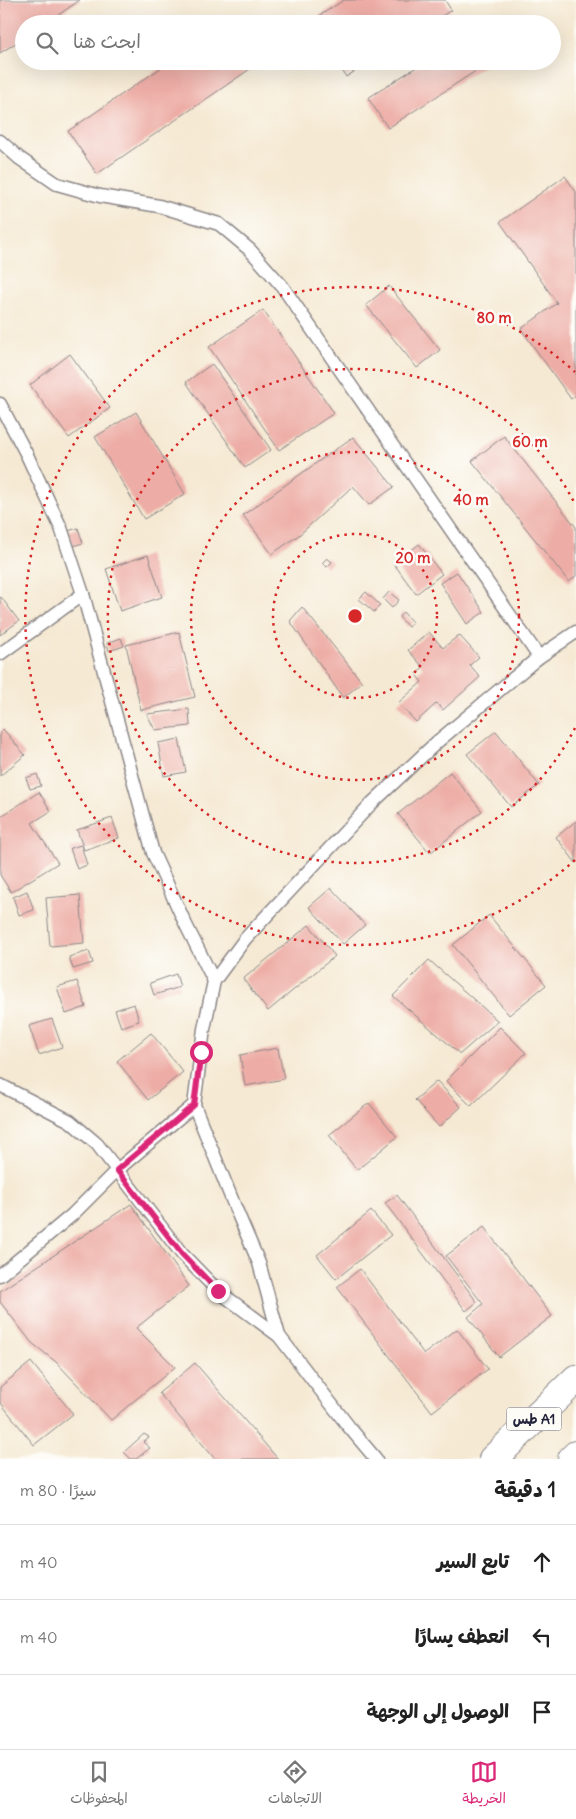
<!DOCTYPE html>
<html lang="ar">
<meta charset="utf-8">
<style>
:root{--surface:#fff;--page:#f6f6f6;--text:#222;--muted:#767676;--line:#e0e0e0;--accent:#db2777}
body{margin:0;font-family:Delius,"Playpen Sans Arabic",sans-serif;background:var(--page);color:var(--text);direction:rtl}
.stop{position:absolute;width:15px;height:15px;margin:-11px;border:4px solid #db2777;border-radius:50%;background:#fff}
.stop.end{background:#db2777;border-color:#fff;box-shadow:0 1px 5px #0008}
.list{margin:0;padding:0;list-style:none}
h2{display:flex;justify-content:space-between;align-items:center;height:65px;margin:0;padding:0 20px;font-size:21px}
h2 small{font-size:16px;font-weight:400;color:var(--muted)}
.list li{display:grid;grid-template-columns:32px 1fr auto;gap:15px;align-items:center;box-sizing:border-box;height:75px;padding:0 20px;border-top:1px solid var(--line)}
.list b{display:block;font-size:19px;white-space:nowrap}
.list em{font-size:16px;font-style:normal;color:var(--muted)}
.icon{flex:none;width:28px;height:28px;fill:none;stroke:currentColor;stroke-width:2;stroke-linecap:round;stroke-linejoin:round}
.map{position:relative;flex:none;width:576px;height:1459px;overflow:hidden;direction:ltr}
.search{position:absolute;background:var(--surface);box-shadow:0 5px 20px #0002;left:15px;right:15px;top:15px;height:55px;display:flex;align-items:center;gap:12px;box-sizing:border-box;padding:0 18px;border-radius:28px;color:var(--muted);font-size:19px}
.sheet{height:290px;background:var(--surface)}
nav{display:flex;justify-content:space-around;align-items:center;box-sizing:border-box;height:70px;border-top:1px solid var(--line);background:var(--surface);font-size:14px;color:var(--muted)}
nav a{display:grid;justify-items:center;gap:2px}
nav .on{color:var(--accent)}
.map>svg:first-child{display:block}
.building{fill:#edada6}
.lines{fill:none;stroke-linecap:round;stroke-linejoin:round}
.service-casing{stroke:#8c8687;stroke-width:15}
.trunk-casing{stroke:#8c8687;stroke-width:30}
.service{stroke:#fff;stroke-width:12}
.trunk{stroke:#fff;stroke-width:28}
.route{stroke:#db2777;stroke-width:6}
.ring{fill:none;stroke:#d62828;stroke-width:2.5;stroke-dasharray:2.5 5}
.labels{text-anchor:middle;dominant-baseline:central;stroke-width:5;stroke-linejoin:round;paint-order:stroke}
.shield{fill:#fdfcf7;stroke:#646373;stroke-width:1}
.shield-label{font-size:14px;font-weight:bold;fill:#22223b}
.centre{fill:#d62828;stroke:#fdfcf7;stroke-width:2.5}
.ring-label{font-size:15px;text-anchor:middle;font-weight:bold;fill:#d62828;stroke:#fdfcf7;stroke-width:5;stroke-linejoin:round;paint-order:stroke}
</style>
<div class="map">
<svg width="576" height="1459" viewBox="0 0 576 1459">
<rect width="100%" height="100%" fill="#fdfcf7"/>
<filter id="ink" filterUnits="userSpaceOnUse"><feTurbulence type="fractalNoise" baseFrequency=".02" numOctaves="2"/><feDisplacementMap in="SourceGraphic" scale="10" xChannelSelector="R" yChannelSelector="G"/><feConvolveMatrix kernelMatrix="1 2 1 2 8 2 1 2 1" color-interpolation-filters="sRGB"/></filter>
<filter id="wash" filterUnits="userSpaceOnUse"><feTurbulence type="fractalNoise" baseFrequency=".0096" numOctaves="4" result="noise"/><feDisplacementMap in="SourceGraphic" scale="20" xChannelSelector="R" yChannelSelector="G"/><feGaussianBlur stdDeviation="1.12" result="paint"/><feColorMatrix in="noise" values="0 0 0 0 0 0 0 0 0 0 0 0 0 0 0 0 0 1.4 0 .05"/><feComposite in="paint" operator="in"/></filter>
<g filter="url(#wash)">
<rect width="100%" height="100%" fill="#f5e9d3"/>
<g id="blocks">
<g class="building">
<polygon points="0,0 80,0 45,24 24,24 24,38 0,53"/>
<polygon points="344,0 445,0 451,10 430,24 313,24 311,21"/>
<polygon points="171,61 244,61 250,69 97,174 68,131"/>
<polygon points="337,61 371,61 346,77"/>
<polygon points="426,61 491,61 388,128 368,98"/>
<polygon points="565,176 576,192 576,395 571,399 521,329 557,303 500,222"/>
<polygon points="389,286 440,350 417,368 366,305"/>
<polygon points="263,310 334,413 279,450 209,347"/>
<polygon points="70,354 110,408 69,438 30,385"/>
<polygon points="212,364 271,450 245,468 186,382"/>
<polygon points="136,412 185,494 144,519 95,437"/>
<polygon points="504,436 576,527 576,576 569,582 472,461"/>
<polygon points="353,437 394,487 369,505 353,486 299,535 272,554 243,515"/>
<polygon points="78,528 83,543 73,546 68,531"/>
<polygon points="419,544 442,574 416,594 394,564"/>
<polygon points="148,555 162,597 120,611 106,569"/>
<polygon points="327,558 332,562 327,567 322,563"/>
<polygon points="457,572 484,612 467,624 440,583"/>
<polygon points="366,592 380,605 374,612 359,599"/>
<polygon points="389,592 399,600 392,608 383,599"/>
<polygon points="1,597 19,621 0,635 0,598"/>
<polygon points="302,607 362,682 343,698 290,621"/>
<polygon points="403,612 413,623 408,627 399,617"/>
<polygon points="179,632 195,697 141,710 126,645"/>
<polygon points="429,632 443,648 459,635 479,657 470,665 480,677 443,710 437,703 416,722 398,703 422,682 416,675 423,667 408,650"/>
<polygon points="121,638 124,646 109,651 107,643"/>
<polygon points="189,709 190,726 155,730 147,714"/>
<polygon points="3,729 25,755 0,776 0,732"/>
<polygon points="496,731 539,785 511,807 467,754"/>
<polygon points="179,739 186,772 164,776 158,743"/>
<polygon points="450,772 482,811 430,853 398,814"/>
<polygon points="37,774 41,786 30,789 26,778"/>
<polygon points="39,792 51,811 32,823 58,863 11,892 0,875 0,817"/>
<polygon points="112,818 119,838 84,850 77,830"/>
<polygon points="576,821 576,863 556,837"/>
<polygon points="81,845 87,865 77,869 70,848"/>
<polygon points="331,888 365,925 343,944 309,907"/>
<polygon points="27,891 34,910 19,915 13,897"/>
<polygon points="80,895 84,943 50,946 46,898"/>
<polygon points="489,915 546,985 509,1015 453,945"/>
<polygon points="309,925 335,956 268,1011 243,979"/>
<polygon points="89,951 93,963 73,969 69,957"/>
<polygon points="429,960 498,1021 460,1054 393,996"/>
<polygon points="176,974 180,987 154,995 150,983"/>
<polygon points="77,981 86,1007 66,1014 57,987"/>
<polygon points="134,1004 139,1021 121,1027 115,1010"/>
<polygon points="52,1019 62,1047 39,1055 29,1026"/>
<polygon points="500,1027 526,1053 471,1106 446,1081"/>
<polygon points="151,1033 183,1072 148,1100 117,1061"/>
<polygon points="278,1048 284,1079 245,1086 240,1055"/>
<polygon points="437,1081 461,1107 439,1127 415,1100"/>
<polygon points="369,1103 397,1137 357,1170 329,1135"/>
<polygon points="397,1195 477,1302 466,1311 385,1203"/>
<polygon points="131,1204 189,1286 136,1328 175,1367 111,1420 56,1362 32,1343 0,1302 0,1291"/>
<polygon points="371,1211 391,1235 336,1279 317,1255"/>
<polygon points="484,1227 552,1316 499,1357 468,1317 483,1304 446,1256"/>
<polygon points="360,1269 424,1354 457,1329 488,1369 432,1412 337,1287"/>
<polygon points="31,1362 73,1414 34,1445 0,1402 0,1387"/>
<polygon points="195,1363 278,1459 215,1459 159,1393"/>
<polygon points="144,1434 149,1437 143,1442 150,1448 136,1459 131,1459 124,1452"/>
</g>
</g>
</g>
<g filter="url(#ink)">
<use href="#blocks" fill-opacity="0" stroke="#8c8687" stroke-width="1"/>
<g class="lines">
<defs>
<g id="service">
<polyline points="0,141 19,158 57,184 100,196 159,206 219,224 250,250 282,286 539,657"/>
<polyline points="0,404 27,455 61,528 83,594 153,853 186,925 214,981"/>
<polyline points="0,654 83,594"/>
<polyline points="0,1085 70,1121 97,1144 182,1254 218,1291 279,1336 349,1427 376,1459"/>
<polyline points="0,1275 72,1215 117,1170 194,1105"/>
<polyline points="279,1336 259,1263 235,1207 194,1105 204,1029 214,981 245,939 370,805 437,742 539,657 576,632"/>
</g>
<g id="trunk">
<polyline points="493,1459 576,1379"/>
<polyline points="572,1459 576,1455"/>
</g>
</defs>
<use href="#service" class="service-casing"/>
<use href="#trunk" class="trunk-casing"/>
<use href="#service" class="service"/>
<use href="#trunk" class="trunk"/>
</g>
</g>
<g class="lines" filter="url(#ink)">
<polyline class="route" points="201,1052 194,1105 117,1170 182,1254 218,1291"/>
</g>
<g class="ring">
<circle cx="355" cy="616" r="82"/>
<circle cx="355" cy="616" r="164"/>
<path d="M575 728A247 247 0 1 1 575 504"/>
<path d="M575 860A329 329 0 1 1 575 372"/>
</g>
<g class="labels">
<rect class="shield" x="506.5" y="1407.5" width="55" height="23" rx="4"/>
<g class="shield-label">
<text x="534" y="1419">طس A1</text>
</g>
</g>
<circle cx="355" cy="616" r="8" class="centre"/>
<g class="ring-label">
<text x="494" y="323">80 m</text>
<text x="530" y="447">60 m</text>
<text x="471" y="505">40 m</text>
<text x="413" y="563">20 m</text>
</g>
</svg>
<div class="stop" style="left:201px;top:1052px"></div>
<div class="stop end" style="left:218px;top:1291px"></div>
<div class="search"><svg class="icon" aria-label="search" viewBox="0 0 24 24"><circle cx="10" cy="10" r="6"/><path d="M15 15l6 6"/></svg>ابحث هنا</div>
</div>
<section class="sheet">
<h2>1 دقيقة<small>سيرًا · 80 m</small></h2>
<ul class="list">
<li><svg class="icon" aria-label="ahead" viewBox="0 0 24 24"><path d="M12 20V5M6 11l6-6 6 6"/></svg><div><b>تابع السير</b></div><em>40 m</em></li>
<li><svg class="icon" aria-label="left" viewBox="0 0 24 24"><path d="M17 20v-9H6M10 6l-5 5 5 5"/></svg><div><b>انعطف يسارًا</b></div><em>40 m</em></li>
<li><svg class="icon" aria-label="arrive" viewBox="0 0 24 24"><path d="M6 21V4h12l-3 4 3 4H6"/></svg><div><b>الوصول إلى الوجهة</b></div></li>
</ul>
</section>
<nav>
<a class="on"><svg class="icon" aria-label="map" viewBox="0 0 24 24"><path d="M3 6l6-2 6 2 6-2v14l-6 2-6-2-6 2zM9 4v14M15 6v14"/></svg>الخريطة</a>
<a><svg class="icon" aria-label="directions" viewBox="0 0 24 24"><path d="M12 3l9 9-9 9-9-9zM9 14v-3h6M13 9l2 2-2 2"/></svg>الاتجاهات</a>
<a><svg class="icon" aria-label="saved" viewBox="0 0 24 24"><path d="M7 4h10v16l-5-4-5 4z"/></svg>المحفوظات</a>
</nav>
